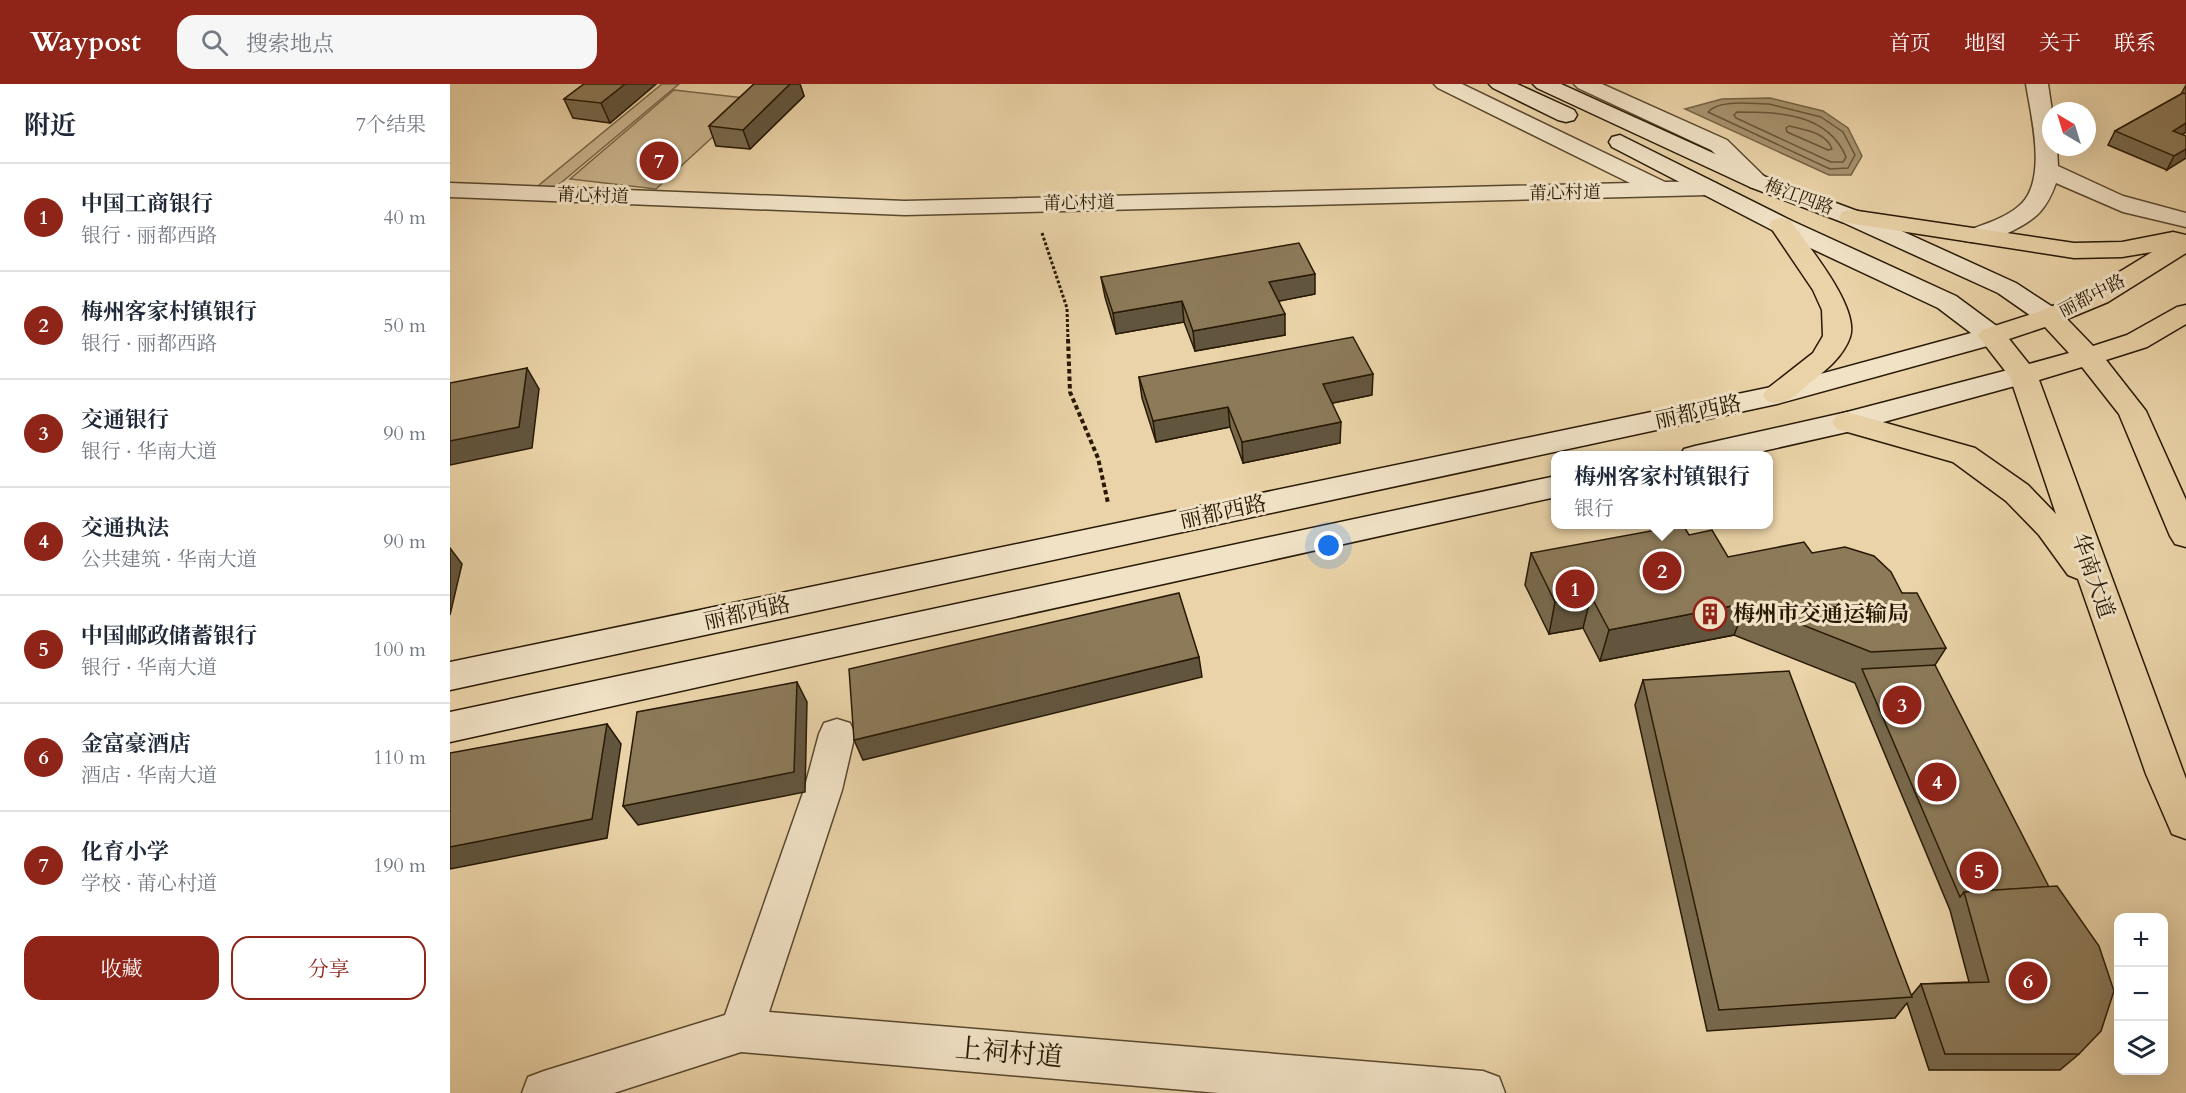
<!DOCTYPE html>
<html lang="zh">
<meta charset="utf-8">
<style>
:root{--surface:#fff;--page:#f6f6f7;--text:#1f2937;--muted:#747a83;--line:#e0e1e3;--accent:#8f2418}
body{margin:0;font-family:Cardo,"Noto Serif SC",serif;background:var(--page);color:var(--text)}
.controls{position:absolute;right:18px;bottom:18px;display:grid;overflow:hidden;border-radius:12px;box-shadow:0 6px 24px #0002}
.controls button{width:54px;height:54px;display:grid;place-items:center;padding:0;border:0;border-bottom:2px solid var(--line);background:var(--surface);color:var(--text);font:30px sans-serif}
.compass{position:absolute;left:1592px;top:18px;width:54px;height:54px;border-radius:50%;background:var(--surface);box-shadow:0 6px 24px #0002;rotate:322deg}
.you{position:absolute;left:879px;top:462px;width:21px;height:21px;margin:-15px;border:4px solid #fff;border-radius:50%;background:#1a73e8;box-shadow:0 0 0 9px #1a73e833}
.badge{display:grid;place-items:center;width:39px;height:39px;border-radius:50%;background:var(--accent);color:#fff;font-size:20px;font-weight:700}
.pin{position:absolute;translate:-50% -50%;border:3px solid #fff;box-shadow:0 2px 6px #0006}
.popup{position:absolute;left:1101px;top:367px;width:222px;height:78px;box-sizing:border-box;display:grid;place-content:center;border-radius:12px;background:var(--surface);filter:drop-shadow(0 2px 4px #0005);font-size:20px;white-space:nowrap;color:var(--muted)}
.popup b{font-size:22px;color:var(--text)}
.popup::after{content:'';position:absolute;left:50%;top:100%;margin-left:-12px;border:12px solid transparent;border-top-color:var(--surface)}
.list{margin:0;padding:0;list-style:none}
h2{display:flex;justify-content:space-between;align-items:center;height:78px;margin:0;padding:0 24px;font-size:26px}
h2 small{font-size:20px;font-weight:400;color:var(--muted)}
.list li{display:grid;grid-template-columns:39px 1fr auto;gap:18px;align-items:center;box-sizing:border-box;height:108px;padding:0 24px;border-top:2px solid var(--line)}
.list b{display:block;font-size:22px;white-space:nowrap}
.list p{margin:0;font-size:20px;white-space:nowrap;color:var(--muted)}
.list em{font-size:20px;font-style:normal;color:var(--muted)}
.actions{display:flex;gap:12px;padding:18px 24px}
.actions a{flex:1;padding:14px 0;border:2px solid var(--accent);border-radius:18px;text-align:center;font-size:21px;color:var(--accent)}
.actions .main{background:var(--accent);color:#fff}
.icon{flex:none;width:33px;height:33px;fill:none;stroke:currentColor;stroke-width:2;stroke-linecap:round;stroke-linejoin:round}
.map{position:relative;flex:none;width:1736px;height:1009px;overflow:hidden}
header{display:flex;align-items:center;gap:36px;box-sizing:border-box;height:84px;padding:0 30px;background:var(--accent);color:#fff}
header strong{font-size:28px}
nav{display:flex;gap:33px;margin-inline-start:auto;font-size:21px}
.search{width:420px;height:54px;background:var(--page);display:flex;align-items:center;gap:15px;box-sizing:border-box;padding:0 21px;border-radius:18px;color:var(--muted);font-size:22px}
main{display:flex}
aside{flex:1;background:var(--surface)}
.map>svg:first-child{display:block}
.green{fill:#c9b38c;stroke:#786648;stroke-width:1.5}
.water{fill:#a89470;stroke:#746345;stroke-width:1.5}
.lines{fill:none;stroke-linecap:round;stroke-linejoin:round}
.shore{stroke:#68563a;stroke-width:1.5}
.minor-casing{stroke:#58482d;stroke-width:3}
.tertiary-casing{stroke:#58482d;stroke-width:3}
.secondary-casing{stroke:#271904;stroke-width:3}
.primary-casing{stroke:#271904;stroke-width:3}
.path-far1{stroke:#271904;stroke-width:3;stroke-dasharray:3 2;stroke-linecap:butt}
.path{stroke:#271904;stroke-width:4;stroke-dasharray:4.5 3;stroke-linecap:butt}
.minor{fill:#f1e2c6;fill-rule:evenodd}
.tertiary{fill:#f1e2c6;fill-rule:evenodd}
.secondary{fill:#f1e2c6;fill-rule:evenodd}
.primary{fill:#ead3a8;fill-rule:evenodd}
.wall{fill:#78694d;stroke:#271904;stroke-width:1.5}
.shaded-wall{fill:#62553e;stroke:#271904;stroke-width:1.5}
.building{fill:#8c7a59;stroke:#271904;stroke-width:1.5}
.labels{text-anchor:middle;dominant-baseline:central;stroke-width:6;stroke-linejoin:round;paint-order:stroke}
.far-street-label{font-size:18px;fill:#271904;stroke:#f1e2c6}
.street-label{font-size:22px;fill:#271904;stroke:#f1e2c6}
.poi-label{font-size:22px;font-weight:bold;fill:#271904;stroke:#f1e2c6;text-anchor:start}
.near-street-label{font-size:27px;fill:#271904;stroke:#f1e2c6}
</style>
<header>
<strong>Waypost</strong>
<div class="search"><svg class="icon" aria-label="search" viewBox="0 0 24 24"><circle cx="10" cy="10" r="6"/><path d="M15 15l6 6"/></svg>搜索地点</div>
<nav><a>首页</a><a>地图</a><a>关于</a><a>联系</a></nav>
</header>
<main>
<aside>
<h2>附近<small>7个结果</small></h2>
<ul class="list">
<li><span class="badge">1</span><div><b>中国工商银行</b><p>银行 · 丽都西路</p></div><em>40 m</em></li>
<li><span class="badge">2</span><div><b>梅州客家村镇银行</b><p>银行 · 丽都西路</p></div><em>50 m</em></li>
<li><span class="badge">3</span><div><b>交通银行</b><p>银行 · 华南大道</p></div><em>90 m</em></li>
<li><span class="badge">4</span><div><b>交通执法</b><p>公共建筑 · 华南大道</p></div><em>90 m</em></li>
<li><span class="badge">5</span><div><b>中国邮政储蓄银行</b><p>银行 · 华南大道</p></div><em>100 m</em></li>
<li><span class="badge">6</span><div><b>金富豪酒店</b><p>酒店 · 华南大道</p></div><em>110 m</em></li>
<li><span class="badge">7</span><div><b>化育小学</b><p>学校 · 莆心村道</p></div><em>190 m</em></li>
</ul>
<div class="actions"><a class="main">收藏</a><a>分享</a></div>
</aside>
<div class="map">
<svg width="1736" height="1009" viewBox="0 0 1736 1009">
<rect width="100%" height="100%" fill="#ead3a8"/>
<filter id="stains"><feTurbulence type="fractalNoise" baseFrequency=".00333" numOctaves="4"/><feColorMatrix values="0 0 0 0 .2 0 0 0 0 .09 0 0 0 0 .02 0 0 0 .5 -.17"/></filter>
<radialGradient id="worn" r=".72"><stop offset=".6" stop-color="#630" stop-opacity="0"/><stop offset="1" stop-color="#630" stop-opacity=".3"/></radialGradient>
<g class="green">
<polygon points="212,0 229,0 100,108 83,106"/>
<polygon points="224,6 304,15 206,105 120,95"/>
</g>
<polygon class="water" points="1320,14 1373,27 1398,44 1412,72 1401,91 1379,91 1235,25 1272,15"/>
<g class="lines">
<g class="shore">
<path d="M1319 20 1371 33 1393 48 1405 71 1398 84 1380 85 1258 28C1270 15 1302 20 1319 20Z"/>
<path d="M1287 28C1328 28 1378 29 1396 73L1393 78H1381L1286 34 1284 31Z"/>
<path d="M1339 42C1354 46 1376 48 1382 65L1378 66 1337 48 1336 44Z"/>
</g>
<defs>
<g id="minor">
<polygon points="984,0 1012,0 1215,98 1258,97 1266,99 1270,104 1266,109 1258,111 455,131 0,113 0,99 455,117 1180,99 988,4"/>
<polygon points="1124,0 1152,0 1277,56 1320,98 1316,103 1308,105 1300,103 1261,66 1128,4"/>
<polygon points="387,635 400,639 405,650 392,706 319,928 1033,987 1049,993 1055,1009 769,1009 291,968 164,1009 72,1009 78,993 94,987 275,931 354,706 369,650 374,639"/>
</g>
<path id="tertiary" d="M1576 0H1598L1602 27 1601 63H1607L1608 82 1673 112 1736 129V143L1673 128 1606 99C1602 110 1598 119 1590 128 1576 143 1536 162 1516 157L1513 152 1516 147C1535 140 1556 134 1570 121 1598 96 1581 32 1576 0Z"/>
<g id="secondary">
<polygon points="1039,0 1067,0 1124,26 1127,31 1124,36 1116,38 1108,36 1043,4"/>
<polygon points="1083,0 1111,0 1316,93 1410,128 1566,199 1609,227 1613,233 1609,239 1600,241 1591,239 1548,209 1392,138 1300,103 1087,4"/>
<polygon points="1170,51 1340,136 1506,212 1552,246 1556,252 1552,258 1327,320 0,606 0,578 1326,302 1521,249 1488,224 1322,146 1162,63 1159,58 1162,53"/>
<polygon points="1573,282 1583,285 1587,291 1583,297 1397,348 1291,372 1230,372 1234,365 1245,362 1397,328"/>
<polygon points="1106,392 1106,413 0,658 0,628"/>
</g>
<g id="primary">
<path d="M1401 126 1624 159 1672 158 1723 148 1736 151V169L1658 218 1617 235 1643 262 1677 251 1727 223 1736 221V240L1697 263 1656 276 1696 327 1736 416V463L1725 460 1720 452 1669 330 1632 283 1589 296 1736 695V755L1722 750 1696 690 1628 495 1618 491 1589 451 1556 417 1503 378 1387 345 1382 338 1387 331 1397 328 1525 364 1578 401 1606 430 1560 293 1528 252 1532 246 1591 227 1640 206 1702 168 1672 173 1624 174 1392 138 1389 133 1392 128ZM1595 243 1619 269 1579 280 1559 255Z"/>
<path d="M1331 134 1340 136C1357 161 1410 223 1400 253 1393 273 1376 286 1361 298 1347 310 1336 323 1317 317L1313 311 1317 305 1363 269 1373 252 1372 226 1363 206 1319 141 1322 136Z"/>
</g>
</defs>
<use href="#minor" class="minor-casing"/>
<use href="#tertiary" class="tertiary-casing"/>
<use href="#secondary" class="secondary-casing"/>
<use href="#primary" class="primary-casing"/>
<polyline class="path-far1" points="592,149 617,224 618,257"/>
<polyline class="path" points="618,255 620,308 648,374 658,419"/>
<use href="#minor" class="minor"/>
<use href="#tertiary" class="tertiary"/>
<use href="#secondary" class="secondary"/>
<use href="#primary" class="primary"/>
</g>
<g class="wall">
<polygon points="134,0 206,0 160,39 123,34 114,15"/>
<polygon points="304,0 350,0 354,12 300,65 266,62 259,42"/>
<polygon points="1736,1 1736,48 1732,51 1736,52 1717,86 1658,61 1665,47 1731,10"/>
<polygon points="651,193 865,210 828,217 835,251 745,267 734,238 666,250 655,213"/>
<polygon points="689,293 922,311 882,319 890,359 793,379 780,343 706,358 692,314"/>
<polygon points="1081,469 1278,473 1362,469 1452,509 1496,564 1485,581 1629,970 1610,986 1479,986 1457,919 1445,934 1257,947 1185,621 1193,596 1461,912 1471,900 1519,898 1500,826 1405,599 1284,551 1150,577 1133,544 1099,550 1075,501"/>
</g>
<g class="shaded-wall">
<polygon points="175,0 206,0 160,39 151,19"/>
<polygon points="340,0 350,0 354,12 300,65 293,46"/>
<polygon points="1736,39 1736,48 1715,60 1723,47"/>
<polygon points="1736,65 1736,74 1717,86 1724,72"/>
<polygon points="865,190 865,210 820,219 819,198"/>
<polygon points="732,217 734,238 666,250 663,229"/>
<polygon points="835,230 835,251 745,267 743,247"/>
<polygon points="77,284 89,305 82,364 0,381 0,357"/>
<polygon points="923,290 922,311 873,321 873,300"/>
<polygon points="778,323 780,343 706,358 703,337"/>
<polygon points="891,338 890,359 793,379 792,358"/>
<polygon points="0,464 12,480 0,531"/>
<polygon points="1141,512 1133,544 1099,550 1105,518"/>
<polygon points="1297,519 1284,551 1150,577 1159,546"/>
<polygon points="749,573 752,593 413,676 404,656"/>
<polygon points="347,598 357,618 355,708 188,741 173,722"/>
<polygon points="157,640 171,660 157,754 0,785 0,763"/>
</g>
<g class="building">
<polygon points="134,0 175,0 151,19 114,15"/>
<polygon points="304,0 340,0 293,46 259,42"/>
<polygon points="1733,9 1736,10 1736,39 1723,47 1736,52 1736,65 1724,72 1665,47"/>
<polygon points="849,159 865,190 819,198 835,230 743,247 732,217 663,229 651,193"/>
<polygon points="903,253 923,290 873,300 891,338 792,358 778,323 703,337 689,293"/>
<polygon points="77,284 69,343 0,357 0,299"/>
<polygon points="1233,441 1239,451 1262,446 1278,473 1354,458 1362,469 1395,463 1424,472 1441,488 1452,509 1467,509 1496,564 1421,568 1297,519 1159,546 1141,512 1105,518 1081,469"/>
<polygon points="729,509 749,573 404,656 399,585"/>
<polygon points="1485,581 1599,803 1514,808 1510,813 1412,585"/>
<polygon points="1339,587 1462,913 1269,926 1193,596"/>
<polygon points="347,598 344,688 173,722 187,628"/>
<polygon points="157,640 142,735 0,763 0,669"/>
<polygon points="1607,802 1649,862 1664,907 1651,947 1629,970 1495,970 1471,900 1539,898 1514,808"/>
</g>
<defs>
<symbol id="building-ring" viewBox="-11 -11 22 22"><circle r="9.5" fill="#f1e2c6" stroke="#8f2418" stroke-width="1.5"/><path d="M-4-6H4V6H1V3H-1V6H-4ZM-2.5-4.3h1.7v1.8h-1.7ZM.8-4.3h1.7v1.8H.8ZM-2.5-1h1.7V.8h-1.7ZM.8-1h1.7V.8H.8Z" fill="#8f2418"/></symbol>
</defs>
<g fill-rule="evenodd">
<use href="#building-ring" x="1241" y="511" width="38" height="38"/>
</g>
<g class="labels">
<g class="far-street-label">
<text transform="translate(1115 109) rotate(-1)">莆心村道</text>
<text transform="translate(143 112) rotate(2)">莆心村道</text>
<text transform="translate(1349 113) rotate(20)">梅江四路</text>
<text transform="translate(629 119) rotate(-1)">莆心村道</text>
<text transform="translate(1642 212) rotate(-27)">丽都中路</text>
</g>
<g class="street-label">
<text transform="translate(1248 328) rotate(-12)">丽都西路</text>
<text transform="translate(773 428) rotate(-12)">丽都西路</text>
<text transform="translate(1643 492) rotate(71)">华南大道</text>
<text transform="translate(297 529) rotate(-12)">丽都西路</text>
</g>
<g class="poi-label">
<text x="1283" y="530">梅州市交通运输局</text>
</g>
<g class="near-street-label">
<text transform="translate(559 969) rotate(5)">上祠村道</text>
</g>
</g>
<rect width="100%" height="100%" filter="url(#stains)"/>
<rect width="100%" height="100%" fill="url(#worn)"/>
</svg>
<div class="controls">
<button>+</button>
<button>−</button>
<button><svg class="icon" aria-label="layers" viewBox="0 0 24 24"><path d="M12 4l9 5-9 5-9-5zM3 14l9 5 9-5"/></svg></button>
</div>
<svg class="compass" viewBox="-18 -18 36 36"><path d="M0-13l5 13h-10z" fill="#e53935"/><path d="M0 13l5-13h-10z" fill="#747a83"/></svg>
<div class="you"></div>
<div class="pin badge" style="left:1125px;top:505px">1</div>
<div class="pin badge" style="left:1212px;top:487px">2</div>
<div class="popup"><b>梅州客家村镇银行</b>银行</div>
<div class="pin badge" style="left:1452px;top:621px">3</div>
<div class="pin badge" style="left:1487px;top:698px">4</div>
<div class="pin badge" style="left:1529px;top:787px">5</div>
<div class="pin badge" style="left:1578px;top:897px">6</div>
<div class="pin badge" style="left:209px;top:77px">7</div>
</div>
</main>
